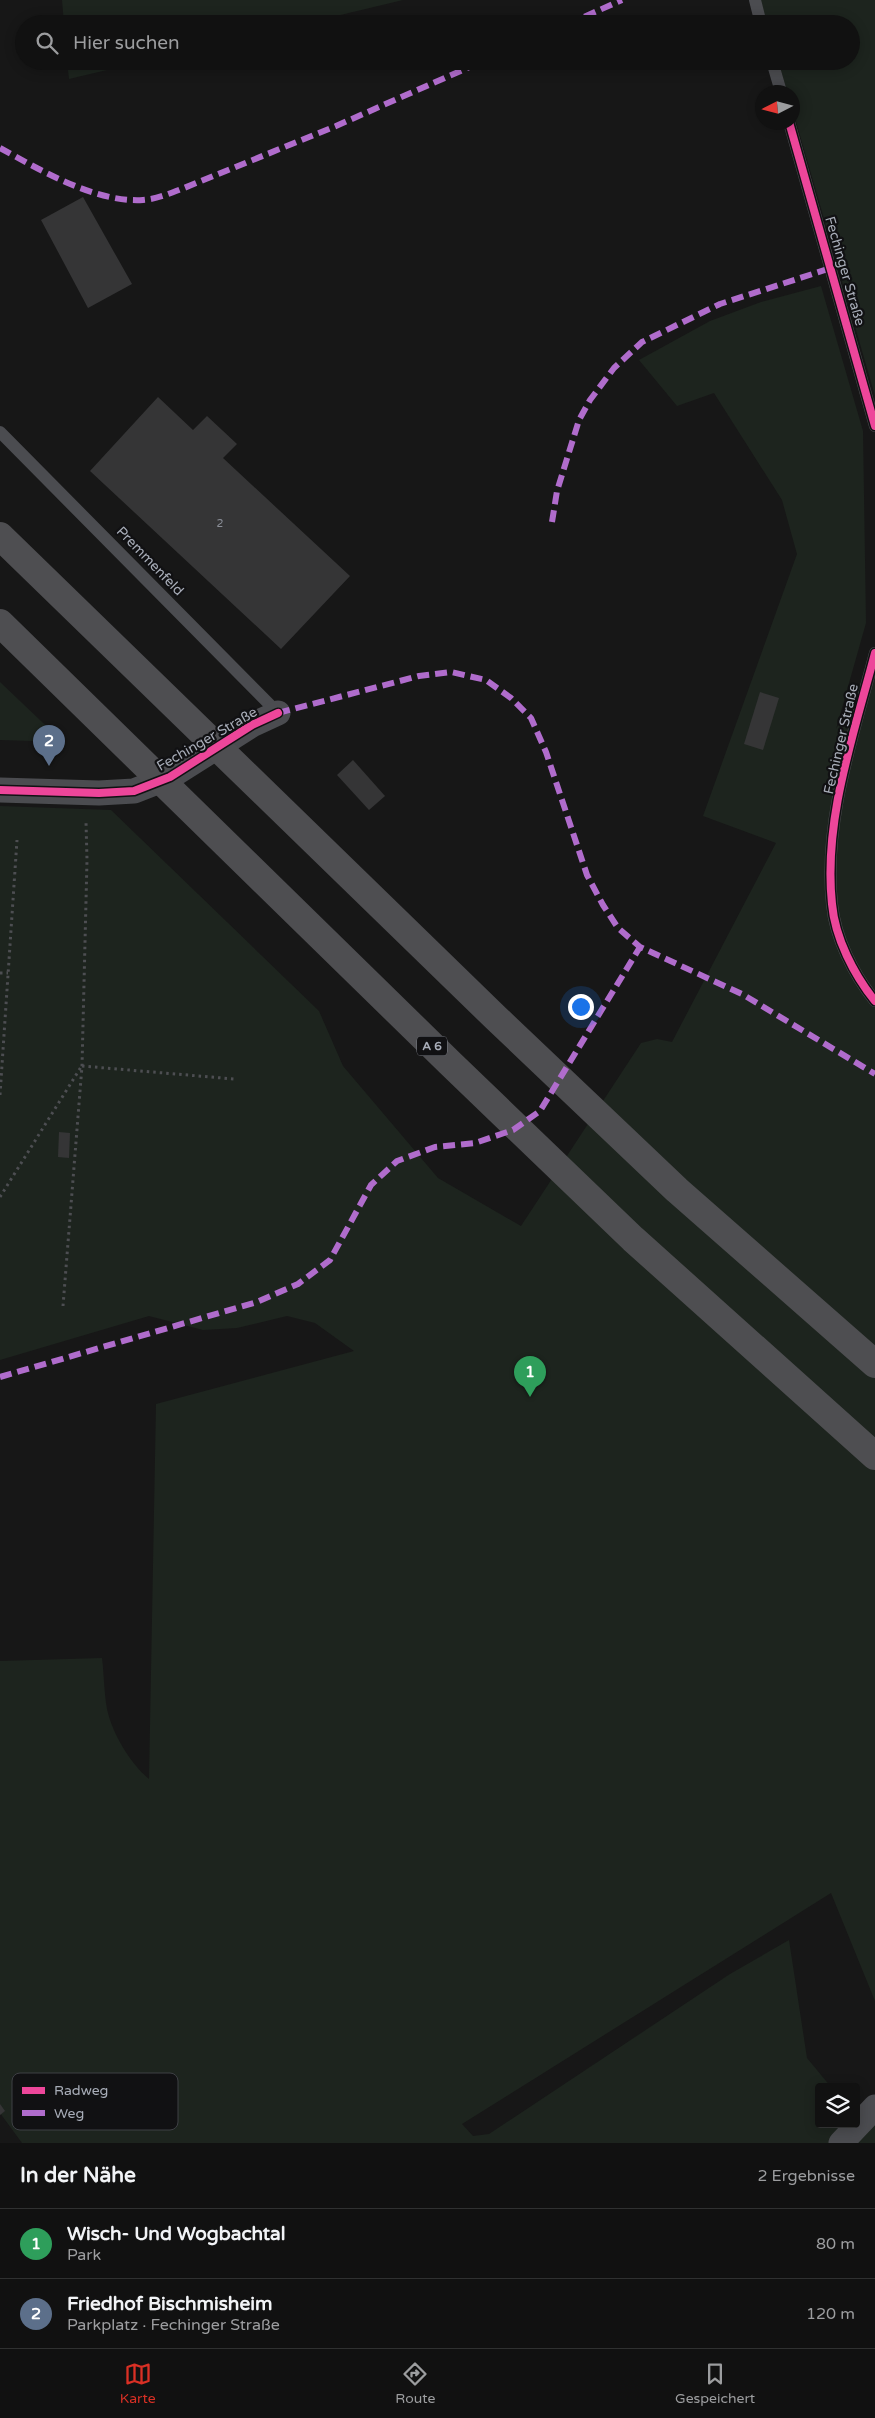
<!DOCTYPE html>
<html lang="de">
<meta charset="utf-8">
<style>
:root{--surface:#111;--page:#1a1a1a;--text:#f1f3f6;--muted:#9c9d9f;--line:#303131;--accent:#d93025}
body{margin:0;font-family:"Varela Round",sans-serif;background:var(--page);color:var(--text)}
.controls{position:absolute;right:15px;bottom:15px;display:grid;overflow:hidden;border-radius:5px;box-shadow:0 2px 12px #0003}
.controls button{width:45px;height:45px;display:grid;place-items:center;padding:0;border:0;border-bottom:1px solid var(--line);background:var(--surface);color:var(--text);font:25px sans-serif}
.compass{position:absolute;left:755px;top:85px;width:45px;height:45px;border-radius:50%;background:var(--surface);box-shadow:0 2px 12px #0003;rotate:264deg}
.you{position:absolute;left:580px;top:1006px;width:18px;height:18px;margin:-12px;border:4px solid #fff;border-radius:50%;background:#1a73e8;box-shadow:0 0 0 8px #1a73e833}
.badge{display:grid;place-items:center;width:32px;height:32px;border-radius:50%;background:var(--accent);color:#fff;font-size:16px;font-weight:700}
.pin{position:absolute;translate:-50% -41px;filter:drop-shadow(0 1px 2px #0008)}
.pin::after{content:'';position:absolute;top:26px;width:18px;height:15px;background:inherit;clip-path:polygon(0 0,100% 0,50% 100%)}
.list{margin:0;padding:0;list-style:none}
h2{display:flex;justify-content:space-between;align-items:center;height:65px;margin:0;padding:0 20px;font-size:21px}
h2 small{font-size:16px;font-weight:400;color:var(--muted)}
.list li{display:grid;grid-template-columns:32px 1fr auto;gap:15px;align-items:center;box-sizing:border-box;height:70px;padding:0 20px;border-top:1px solid var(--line)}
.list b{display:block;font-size:19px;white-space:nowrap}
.list p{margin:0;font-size:16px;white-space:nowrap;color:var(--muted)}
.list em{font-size:16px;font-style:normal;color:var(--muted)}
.icon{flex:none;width:28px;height:28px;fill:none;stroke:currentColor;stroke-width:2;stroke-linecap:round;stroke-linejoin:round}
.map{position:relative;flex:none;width:875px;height:2143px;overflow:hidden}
.search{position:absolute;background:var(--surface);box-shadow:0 2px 12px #0003;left:15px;right:15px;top:15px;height:55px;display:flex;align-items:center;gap:12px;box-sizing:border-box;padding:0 18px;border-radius:28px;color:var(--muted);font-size:19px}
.sheet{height:205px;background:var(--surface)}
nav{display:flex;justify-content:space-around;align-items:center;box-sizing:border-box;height:70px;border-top:1px solid var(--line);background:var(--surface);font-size:14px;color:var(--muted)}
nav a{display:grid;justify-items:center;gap:2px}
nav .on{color:var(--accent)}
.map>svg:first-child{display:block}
.green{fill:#1d241e}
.building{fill:#353536}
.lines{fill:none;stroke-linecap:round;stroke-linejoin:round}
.path{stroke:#4d4e52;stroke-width:3;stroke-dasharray:2.5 4;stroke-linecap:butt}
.service{stroke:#4b4c50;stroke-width:12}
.minor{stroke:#4b4c50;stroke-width:25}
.motorway-bridge{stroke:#4e4e51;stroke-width:28}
.quiet{stroke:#b06ccc;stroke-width:6;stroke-dasharray:12 6;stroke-linecap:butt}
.cycleway-casing{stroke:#111113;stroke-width:11}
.cycleway{stroke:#ed469a;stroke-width:8}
.labels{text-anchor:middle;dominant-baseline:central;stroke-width:4.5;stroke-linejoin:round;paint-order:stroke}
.number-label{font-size:11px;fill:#8b8f98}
.shield{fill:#111113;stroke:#7b7e86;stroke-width:1}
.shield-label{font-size:12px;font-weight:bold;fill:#a8adb8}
.street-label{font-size:14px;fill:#a8adb8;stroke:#111113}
.key{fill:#111113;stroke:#3e4045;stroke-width:1}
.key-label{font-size:14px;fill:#a8adb8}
</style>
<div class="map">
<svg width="875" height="2143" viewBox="0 0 875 2143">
<rect width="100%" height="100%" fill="#171717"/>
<g class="green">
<polygon points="62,0 403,0 303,24 64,24"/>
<polygon points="761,0 875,0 875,396 793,111 792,92 787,92 778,61 851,61 851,24 767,24"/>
<polygon points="67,61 145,61 69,79"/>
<path d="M821 286 863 431 866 623 836 729 875 656V2001L831 1893 462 2124 473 2136 489 2134 730 1974 789 1940 807 2058 831 2087H819V2124H856L875 2119V2143H22L0 2113V1661L102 1658C104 1674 104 1692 107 1709 112 1733 130 1763 149 1779L156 1404 354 1351 315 1323 287 1316 237 1328 203 1330 149 1316 0 1360V806L111 810 319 1011 343 1066 438 1178 521 1226 641 1043 657 1039 672 1042 776 843 703 816 797 554 782 500 714 393 677 406 639 360 710 321 761 302Z"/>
<polygon points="0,682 63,742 0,740"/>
</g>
<g class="building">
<polygon points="83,197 132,284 88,308 41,220"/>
<polygon points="158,397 193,430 207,416 237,444 223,458 350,576 281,649 90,471"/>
<polygon points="760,692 779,698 763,750 744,744"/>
<polygon points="353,760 385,796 369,810 337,775"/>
<polygon points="59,1132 70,1133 69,1158 58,1157"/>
<polygon points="0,2104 5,2111 0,2115"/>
</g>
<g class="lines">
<g class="path">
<polyline points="0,973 8,973"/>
<polyline points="82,1066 234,1079"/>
<polyline points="0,1095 17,840"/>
<polyline points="0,1197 81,1067"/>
<polyline points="63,1306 82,1066 87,860 86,822"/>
</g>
<g class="service">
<polyline points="755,0 761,24"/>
<polyline points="772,61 781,92"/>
<polyline points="789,122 875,426"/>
<polyline points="0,432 278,713"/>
<path d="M875 653C854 734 823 820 832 904 835 938 854 975 875 1001"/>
</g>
<g class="minor">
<polyline points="0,790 99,793 134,791 170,777 252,725 278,713"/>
<polyline points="841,2143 875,2107"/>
</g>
<g class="motorway-bridge">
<polyline points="0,536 496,1018 677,1190 875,1364"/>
<polyline points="0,623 451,1064 633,1239 875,1456"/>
</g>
<g class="quiet">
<polyline points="568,24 622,0"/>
<path d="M0 148C40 170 96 203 143 200 157 199 171 193 184 188L336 126 483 61"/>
<polyline points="552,522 557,491 579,420 590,400 614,368 642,342 720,304 831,268"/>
<polyline points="278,713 419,676 451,672 486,680 511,698 531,718 546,752 587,875 603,905 618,928 640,947 742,994 875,1074"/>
<polyline points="0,1377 257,1302 298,1284 330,1260 371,1185 397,1161 435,1147 475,1143 513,1130 540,1111 640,947"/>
</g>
<defs>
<g id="cycleway">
<polyline points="789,122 875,426"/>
<path d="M875 653C854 734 823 820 832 904 835 938 854 975 875 1001"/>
<polyline points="0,790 99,793 134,791 170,777 252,725 278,713"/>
</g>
</defs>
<use href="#cycleway" class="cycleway-casing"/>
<use href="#cycleway" class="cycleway"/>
</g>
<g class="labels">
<g class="number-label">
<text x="220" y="523">2</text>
</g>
<rect class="shield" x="417" y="1036.5" width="30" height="19" rx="4"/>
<g class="shield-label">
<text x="432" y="1046">A 6</text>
</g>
<g class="street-label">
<text transform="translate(845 271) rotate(74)">Fechinger Straße</text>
<text transform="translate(150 561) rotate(46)">Premmenfeld</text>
<text transform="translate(207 739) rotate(-30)">Fechinger Straße</text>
<text transform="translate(841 739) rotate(-77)">Fechinger Straße</text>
</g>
</g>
<rect x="12" y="2073" width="166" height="57" rx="8" class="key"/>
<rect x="22" y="2087" width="23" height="7" fill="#ed469a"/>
<rect x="22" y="2110" width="23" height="6" fill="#b06ccc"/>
<g class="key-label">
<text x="54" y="2095">Radweg</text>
<text x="54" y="2118">Weg</text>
</g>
</svg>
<div class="controls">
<button><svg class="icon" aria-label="layers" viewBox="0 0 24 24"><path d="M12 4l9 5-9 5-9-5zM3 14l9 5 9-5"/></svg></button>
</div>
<svg class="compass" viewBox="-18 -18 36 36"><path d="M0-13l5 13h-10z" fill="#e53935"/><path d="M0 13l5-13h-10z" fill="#9c9d9f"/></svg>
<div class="you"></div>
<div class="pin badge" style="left:530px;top:1397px;background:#2e9e5b">1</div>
<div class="pin badge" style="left:49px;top:766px;background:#5c6f8a">2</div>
<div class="search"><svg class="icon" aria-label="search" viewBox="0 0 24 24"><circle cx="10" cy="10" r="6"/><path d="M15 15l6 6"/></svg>Hier suchen</div>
</div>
<section class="sheet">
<h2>In der Nähe<small>2 Ergebnisse</small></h2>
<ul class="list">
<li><span class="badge" style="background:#2e9e5b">1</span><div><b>Wisch- Und Wogbachtal</b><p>Park</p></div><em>80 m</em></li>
<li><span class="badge" style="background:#5c6f8a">2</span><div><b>Friedhof Bischmisheim</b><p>Parkplatz · Fechinger Straße</p></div><em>120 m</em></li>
</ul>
</section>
<nav>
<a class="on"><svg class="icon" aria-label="map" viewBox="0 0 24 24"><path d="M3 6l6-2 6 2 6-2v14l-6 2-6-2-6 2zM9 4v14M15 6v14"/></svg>Karte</a>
<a><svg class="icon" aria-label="directions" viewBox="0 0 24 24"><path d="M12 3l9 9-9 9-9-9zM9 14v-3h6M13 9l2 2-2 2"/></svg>Route</a>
<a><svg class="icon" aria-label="saved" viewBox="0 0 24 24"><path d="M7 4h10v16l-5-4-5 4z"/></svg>Gespeichert</a>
</nav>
